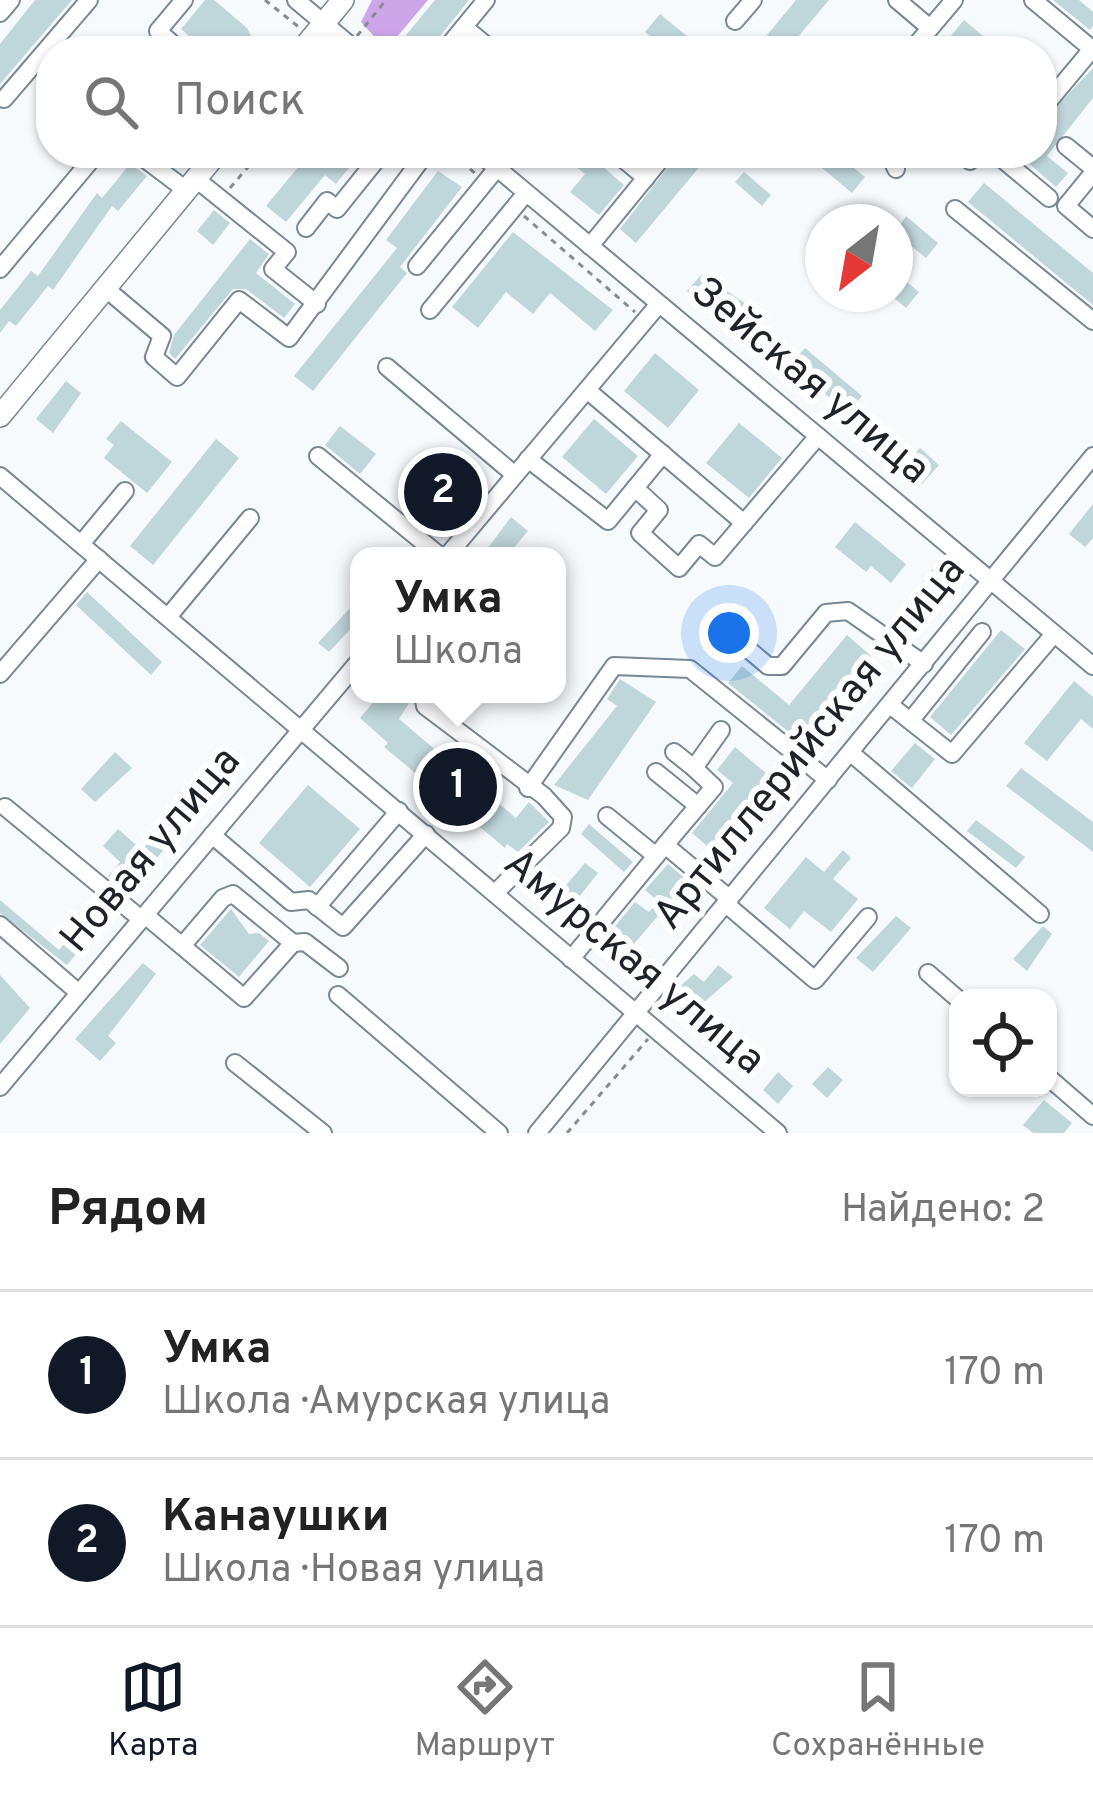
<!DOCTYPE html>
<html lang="ru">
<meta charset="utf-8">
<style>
:root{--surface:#fff;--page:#f2f2f2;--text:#222;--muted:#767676;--line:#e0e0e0;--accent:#111827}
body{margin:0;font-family:Overpass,sans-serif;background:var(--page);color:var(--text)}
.controls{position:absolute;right:36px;bottom:36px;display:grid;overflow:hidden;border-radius:24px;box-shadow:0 3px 9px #0004}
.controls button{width:108px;height:108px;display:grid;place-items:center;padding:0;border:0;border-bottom:3px solid var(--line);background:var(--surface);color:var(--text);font:60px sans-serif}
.compass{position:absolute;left:805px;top:204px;width:108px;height:108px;border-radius:50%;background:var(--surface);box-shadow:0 3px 9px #0004;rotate:211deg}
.you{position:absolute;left:729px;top:633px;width:42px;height:42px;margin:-30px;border:9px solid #fff;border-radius:50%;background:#1a73e8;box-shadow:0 0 0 18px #1a73e833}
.badge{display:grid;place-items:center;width:78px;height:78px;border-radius:50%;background:var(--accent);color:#fff;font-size:39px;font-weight:700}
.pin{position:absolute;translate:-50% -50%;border:6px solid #fff;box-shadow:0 3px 12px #0006}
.popup{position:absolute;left:350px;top:547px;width:216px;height:156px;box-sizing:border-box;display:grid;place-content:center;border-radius:24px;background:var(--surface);filter:drop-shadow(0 3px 9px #0005);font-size:39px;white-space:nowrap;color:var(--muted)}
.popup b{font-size:45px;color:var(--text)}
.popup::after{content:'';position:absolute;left:50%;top:100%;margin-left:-24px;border:24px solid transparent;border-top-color:var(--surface)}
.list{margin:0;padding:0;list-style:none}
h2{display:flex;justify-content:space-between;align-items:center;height:156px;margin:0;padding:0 48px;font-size:51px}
h2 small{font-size:39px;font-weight:400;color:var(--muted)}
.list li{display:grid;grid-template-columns:78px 1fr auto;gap:36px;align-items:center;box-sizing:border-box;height:168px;padding:0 48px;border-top:3px solid var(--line)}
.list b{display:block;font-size:45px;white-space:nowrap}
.list p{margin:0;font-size:39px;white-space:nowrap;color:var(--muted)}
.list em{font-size:39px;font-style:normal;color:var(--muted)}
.icon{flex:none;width:66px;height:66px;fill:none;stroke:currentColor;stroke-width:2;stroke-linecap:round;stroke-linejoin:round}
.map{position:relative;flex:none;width:1093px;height:1133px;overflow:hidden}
.search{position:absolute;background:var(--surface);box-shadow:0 3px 9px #0004;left:36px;right:36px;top:36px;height:132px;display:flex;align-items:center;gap:30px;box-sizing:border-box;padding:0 42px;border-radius:48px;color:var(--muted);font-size:45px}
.sheet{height:492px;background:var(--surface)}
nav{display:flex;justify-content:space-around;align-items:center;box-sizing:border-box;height:168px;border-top:3px solid var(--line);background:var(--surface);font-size:33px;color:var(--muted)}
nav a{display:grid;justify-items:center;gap:6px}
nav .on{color:var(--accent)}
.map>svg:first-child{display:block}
.forest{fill:#cda5e9}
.building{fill:#bfd6da}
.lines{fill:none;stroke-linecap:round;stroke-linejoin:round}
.minor-casing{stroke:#798894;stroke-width:20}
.major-casing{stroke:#798894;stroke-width:24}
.path{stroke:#888d91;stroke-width:3;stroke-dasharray:6 6;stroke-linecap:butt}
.minor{stroke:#fff;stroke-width:16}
.major{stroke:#fff;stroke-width:21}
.labels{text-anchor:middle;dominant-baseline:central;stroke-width:12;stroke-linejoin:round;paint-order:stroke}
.street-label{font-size:42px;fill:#1d2328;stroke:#fff}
</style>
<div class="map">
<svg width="1093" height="1133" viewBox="0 0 1093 1133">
<rect width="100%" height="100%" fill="#f7fafd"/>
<polygon class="forest" points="372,0 428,0 391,44 383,46 361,22"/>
<g class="building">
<polygon points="35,0 72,0 0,84 0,44"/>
<polygon points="205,0 214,0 247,28 252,38 244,51 206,51 181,29"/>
<polygon points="435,0 469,0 428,51 403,51 397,46"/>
<polygon points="796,0 829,0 786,51 754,51"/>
<polygon points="1053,0 1079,0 1093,12 1093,26 1090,30"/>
<polygon points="660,14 705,51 668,51 645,32"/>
<polygon points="964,20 983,36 971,51 938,51"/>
<polygon points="1093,68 1093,98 1047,156 1068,173 1056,187 1018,154 1042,153 1042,122"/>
<polygon points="283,153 305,153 320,164 328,153 361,153 336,184 325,175 286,222 266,206 299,166"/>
<polygon points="559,153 602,153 596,161 624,185 599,215 570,192 585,174"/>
<polygon points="679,153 711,153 636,243 620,229"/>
<polygon points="804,153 836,153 865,177 852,193"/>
<polygon points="130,164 147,176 118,211 112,206 53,290 48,286 16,326 9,321 0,333 0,310 31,271 38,276 97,193 102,198"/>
<polygon points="438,171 462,187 400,267 407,273 313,391 294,376 397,248 386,240"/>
<polygon points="744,172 771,195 762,206 735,182"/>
<polygon points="984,183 1093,273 1093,305 968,202"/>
<polygon points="214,210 230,223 213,245 197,231"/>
<polygon points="906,216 938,243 926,258 895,233"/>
<polygon points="513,232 613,310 595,331 550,293 533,314 506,292 478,328 452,307"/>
<polygon points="250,239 269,254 256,273 295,304 284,318 246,289 233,289 175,359 169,353 174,335"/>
<polygon points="895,272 919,292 906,308 895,299"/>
<polygon points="702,274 746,304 728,326 687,291"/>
<polygon points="805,348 862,396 848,413 790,365"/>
<polygon points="655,353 699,390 668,428 624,391"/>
<polygon points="66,381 81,393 53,433 36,419"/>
<polygon points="594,419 638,456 606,494 562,457"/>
<polygon points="121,421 172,462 147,493 104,458 114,445 106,439"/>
<polygon points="739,423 782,458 749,498 706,463"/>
<polygon points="340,426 376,454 360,474 325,445"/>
<polygon points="216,439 239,458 153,565 130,546"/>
<polygon points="920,448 939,465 922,484 903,468"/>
<polygon points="458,450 480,467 430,531 407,513"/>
<polygon points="1093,504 1093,538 1085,547 1069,534"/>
<polygon points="511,517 528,531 507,556 490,556 485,552"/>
<polygon points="855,522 906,564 891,583 871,566 866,572 835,547"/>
<polygon points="933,569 953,585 940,601 920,585"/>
<polygon points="87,592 162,662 151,675 76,605"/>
<polygon points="349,609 359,620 329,652 318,643"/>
<polygon points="1001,630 1025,649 951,735 930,717"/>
<polygon points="847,635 871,656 800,741 728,683 742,666 789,705"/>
<polygon points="620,679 656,702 588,800 554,785 617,706 607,699"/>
<polygon points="1074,681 1093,697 1093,729 1081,719 1047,761 1024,743"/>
<polygon points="380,694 404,694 411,700 399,719 516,818 529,802 549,822 518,852 507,844 505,848 384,747 388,743 360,718"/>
<polygon points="915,743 935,759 912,788 891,771"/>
<polygon points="735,747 773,779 713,851 692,833 733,783 717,770"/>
<polygon points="115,752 132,768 95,802 81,789"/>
<polygon points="1021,768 1093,822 1093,852 1006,786"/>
<polygon points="308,785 360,829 310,887 259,843"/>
<polygon points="976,820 1025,857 1016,868 967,831"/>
<polygon points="166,823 177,833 129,893 108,876 120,862 103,846 118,829 142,850"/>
<polygon points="589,824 633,862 624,872 581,834"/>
<polygon points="843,850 851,858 833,879 858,899 831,932 804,911 790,929 764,908 806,857 824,872"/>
<polygon points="585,863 598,873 575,902 561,891"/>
<polygon points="668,864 688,881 627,952 607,936 635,902 649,912 658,901 645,890"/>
<polygon points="0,900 59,950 65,943 77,953 67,965 0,913"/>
<polygon points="231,909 249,934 259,933 269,941 239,977 200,945"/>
<polygon points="896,916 911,928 873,972 856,958"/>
<polygon points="1043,926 1052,934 1027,971 1013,959"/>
<polygon points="143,963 156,974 108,1036 116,1043 100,1061 75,1039"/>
<polygon points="718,965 733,977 702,1004 714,1016 699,1033 663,1001 694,974 704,982"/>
<polygon points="0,975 30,1008 0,1044"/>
<polygon points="730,1028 745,1042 729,1060 714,1046"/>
<polygon points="828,1067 843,1080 827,1098 812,1084"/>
<polygon points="778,1072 793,1086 778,1104 763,1090"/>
<polygon points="1044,1100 1072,1123 1064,1133 1033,1133 1023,1125"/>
</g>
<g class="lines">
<defs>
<g id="minor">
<polyline points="296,0 357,51"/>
<polyline points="897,0 930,28"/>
<polyline points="1033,0 1092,49"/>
<polyline points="0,13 11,0"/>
<polyline points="735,21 753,0"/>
<polyline points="464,27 493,51"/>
<polyline points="181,51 158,31 184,0"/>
<polyline points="444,51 486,0"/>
<polyline points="911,51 954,0"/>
<polyline points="4,99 89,0"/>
<polyline points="1042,109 1093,48"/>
<polyline points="1066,146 1093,168"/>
<polyline points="137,153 186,190"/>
<polyline points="479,153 1093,666"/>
<polyline points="616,153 646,178"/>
<polyline points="889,153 896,169"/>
<polyline points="960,153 970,161"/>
<polyline points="1005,153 1001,158 1049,198"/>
<polyline points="1093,173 1066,206 1093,229"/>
<polyline points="196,179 287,252 273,269 317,304"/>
<polyline points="955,209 1093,321"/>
<polyline points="306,228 327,201 337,209 382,153"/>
<polyline points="590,246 666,153"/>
<polyline points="417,266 497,168"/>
<polyline points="0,269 97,153"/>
<polyline points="105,288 162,336 154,357 177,377 239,300 289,338 426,153"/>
<polyline points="430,310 526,193"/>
<polyline points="387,367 515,475"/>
<polyline points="587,390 744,523 818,436"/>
<polyline points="318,456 440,556"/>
<polyline points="528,459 608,521 663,454"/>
<polyline points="0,476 778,1133"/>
<polyline points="635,488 659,510 640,533 679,568 699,544 715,557 744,523"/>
<polyline points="81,544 125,491"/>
<polyline points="447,556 659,304"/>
<polyline points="168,617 250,518"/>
<polyline points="735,638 768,666 782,666 826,613 848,611 924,664"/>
<polyline points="0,674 99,559"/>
<polyline points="423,694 425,706 544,796 563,817 561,828 495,893"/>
<polyline points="890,705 952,754 1054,634"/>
<polyline points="911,720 982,632"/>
<polyline points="674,752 694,768"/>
<polyline points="851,753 1040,914"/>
<polyline points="656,772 698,806"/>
<polyline points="528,788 614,666 690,669 828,780"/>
<polyline points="5,807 141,919"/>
<polyline points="607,816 656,856"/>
<polyline points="212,835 291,902 309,900 343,927 426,834"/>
<polyline points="665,845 714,787 694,768 721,730"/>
<polyline points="726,904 815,980 868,917"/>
<polyline points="317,907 399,811"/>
<polyline points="145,915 244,998 293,943 233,894 223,898 182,946"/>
<polyline points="0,925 79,993"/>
<polyline points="293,943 305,942 339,968"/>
<polyline points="571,959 665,845 730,899"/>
<polyline points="928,973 958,999"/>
<polyline points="338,995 499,1133"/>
<polyline points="235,1063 323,1133"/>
<polyline points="1048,1077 1093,1116"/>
<polyline points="0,1087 359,661"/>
<polyline points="537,1133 1093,456"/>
</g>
<g id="major">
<polyline points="301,51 343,0"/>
<polyline points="0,416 217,153"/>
</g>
</defs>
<use href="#minor" class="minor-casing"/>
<use href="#major" class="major-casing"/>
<g class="path">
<polyline points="265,0 300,28"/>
<polyline points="357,36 386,0"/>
<polyline points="452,153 476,174"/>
<polyline points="230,188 260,153"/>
<polyline points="524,216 635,312"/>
<polyline points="567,1133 648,1039"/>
</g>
<use href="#minor" class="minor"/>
<use href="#major" class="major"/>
</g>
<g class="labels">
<g class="street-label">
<text transform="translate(809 382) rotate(40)">Зейская улица</text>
<text transform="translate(811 744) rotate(-51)">Артиллерийская улица</text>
<text transform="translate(152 851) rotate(-50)">Новая улица</text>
<text transform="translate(633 963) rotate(40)">Амурская улица</text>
</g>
</g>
</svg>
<div class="controls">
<button><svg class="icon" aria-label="locate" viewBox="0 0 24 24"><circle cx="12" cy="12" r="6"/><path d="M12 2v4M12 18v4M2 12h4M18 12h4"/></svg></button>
</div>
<svg class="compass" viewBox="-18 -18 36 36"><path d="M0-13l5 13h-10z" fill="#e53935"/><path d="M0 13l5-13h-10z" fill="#767676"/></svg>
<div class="you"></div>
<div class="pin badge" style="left:458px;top:787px">1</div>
<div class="popup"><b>Умка</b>Школа</div>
<div class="pin badge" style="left:443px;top:492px">2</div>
<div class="search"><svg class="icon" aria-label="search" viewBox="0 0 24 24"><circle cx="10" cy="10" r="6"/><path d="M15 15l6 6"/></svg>Поиск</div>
</div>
<section class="sheet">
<h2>Рядом<small>Найдено: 2</small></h2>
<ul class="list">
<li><span class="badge">1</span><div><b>Умка</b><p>Школа · Амурская улица</p></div><em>170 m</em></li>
<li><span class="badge">2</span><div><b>Канаушки</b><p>Школа · Новая улица</p></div><em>170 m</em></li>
</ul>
</section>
<nav>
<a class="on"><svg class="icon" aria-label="map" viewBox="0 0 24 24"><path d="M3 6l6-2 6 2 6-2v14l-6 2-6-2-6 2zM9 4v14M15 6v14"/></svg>Карта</a>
<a><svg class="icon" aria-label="directions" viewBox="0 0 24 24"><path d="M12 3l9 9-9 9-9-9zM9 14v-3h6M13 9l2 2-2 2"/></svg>Маршрут</a>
<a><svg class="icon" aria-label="saved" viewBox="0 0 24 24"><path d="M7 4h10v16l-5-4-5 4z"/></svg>Сохранённые</a>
</nav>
